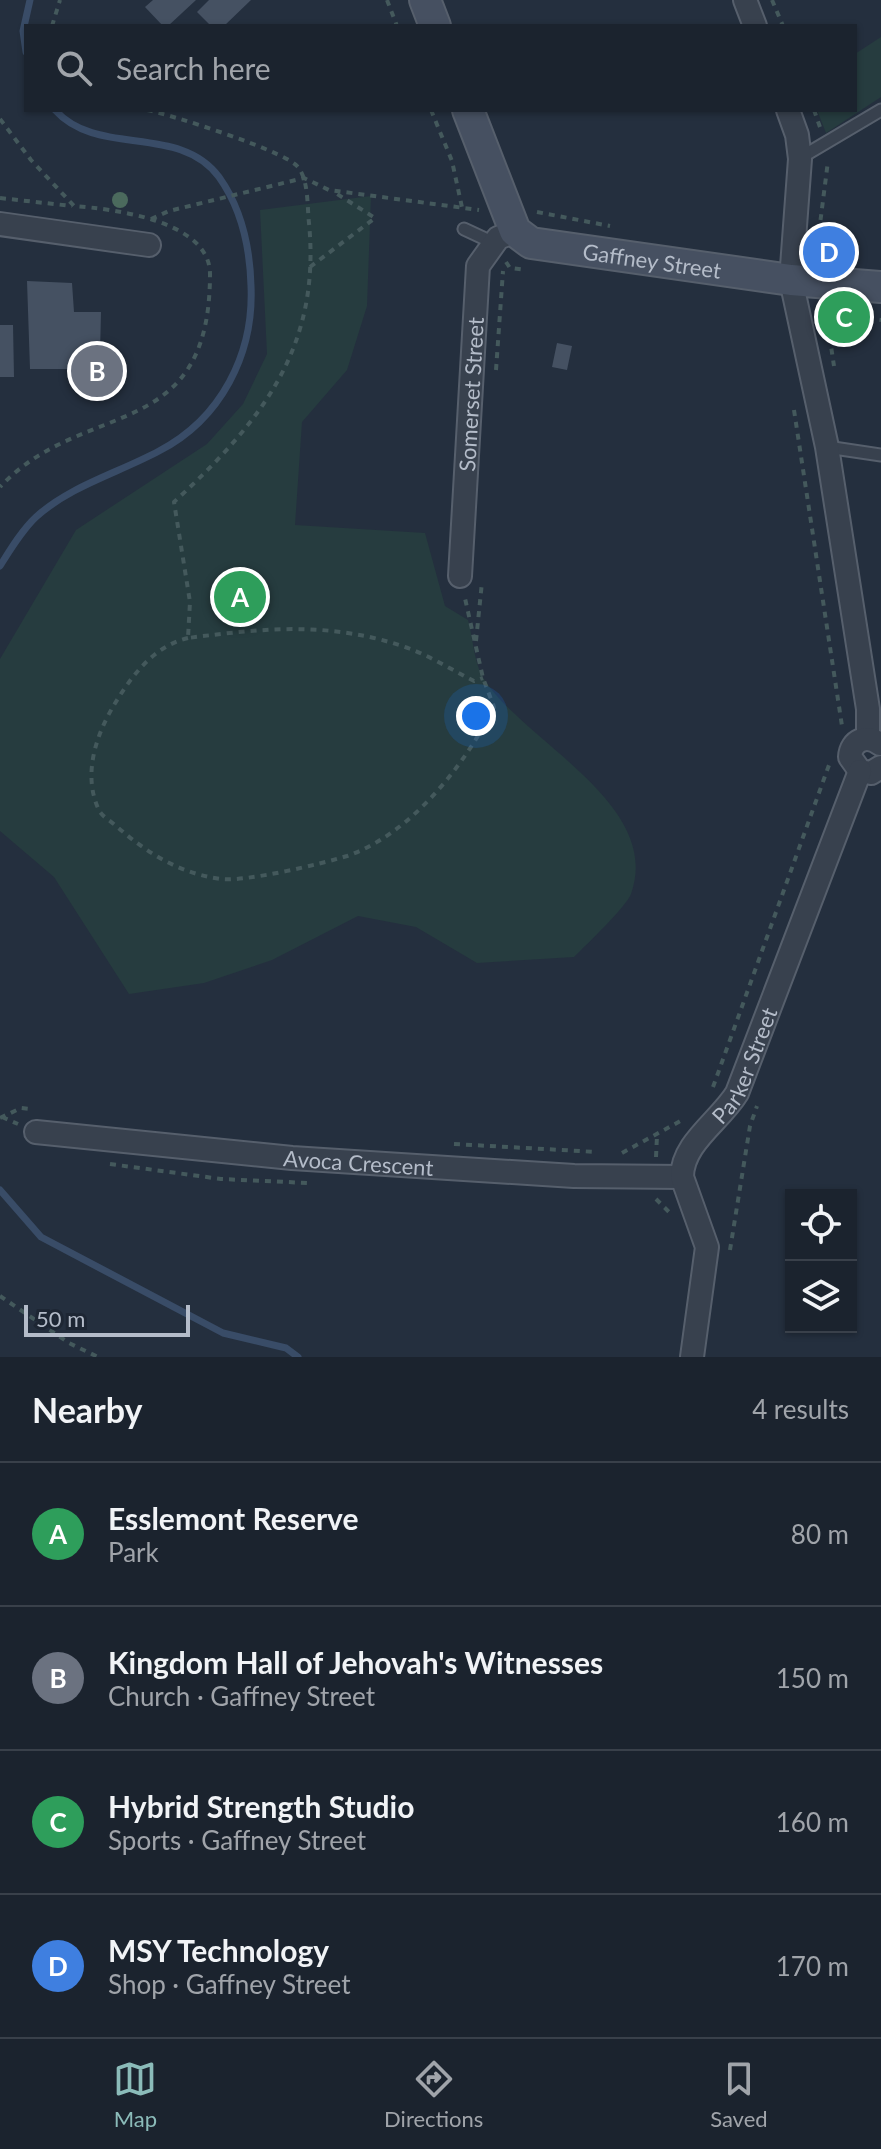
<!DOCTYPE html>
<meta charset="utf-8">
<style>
:root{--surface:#1b232e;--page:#242b36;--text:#f1f3f6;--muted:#a0a4aa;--line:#39404a;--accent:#8bbbb9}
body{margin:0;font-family:Lato,sans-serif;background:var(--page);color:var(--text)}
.controls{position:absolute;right:24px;bottom:24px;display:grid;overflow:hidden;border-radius:0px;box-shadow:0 2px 6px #0004}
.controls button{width:72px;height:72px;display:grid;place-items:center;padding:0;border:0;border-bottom:2px solid var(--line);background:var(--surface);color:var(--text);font:40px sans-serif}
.scale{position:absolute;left:24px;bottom:20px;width:166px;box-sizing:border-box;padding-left:8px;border:4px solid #b4bcc9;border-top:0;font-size:22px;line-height:28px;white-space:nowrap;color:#b4bcc9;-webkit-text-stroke:6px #1d2633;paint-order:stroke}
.you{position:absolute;left:476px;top:716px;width:28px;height:28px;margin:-20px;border:6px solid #fff;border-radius:50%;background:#1a73e8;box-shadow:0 0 0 12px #1a73e833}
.badge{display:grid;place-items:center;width:52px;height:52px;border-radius:50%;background:var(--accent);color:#fff;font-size:26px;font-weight:700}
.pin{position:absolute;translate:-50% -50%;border:4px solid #fff;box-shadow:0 2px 8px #0006}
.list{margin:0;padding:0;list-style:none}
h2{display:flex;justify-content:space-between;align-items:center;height:104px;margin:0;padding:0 32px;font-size:34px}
h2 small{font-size:26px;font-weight:400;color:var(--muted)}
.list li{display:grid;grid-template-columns:52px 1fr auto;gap:24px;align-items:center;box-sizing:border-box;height:144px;padding:0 32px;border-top:2px solid var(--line)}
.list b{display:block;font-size:30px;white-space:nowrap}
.list p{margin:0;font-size:26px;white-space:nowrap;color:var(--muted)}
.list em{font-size:26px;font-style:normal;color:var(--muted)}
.icon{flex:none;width:44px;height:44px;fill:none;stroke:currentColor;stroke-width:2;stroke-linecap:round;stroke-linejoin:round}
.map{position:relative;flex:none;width:881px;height:1357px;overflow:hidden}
.search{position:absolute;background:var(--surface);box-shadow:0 2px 6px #0004;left:24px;right:24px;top:24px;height:88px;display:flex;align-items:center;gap:20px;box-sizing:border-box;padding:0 28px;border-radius:0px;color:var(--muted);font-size:30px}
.sheet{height:680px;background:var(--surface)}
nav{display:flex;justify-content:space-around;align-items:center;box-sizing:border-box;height:112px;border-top:2px solid var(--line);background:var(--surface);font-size:22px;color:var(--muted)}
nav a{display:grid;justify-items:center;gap:4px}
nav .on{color:var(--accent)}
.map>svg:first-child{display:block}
.green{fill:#263c3f}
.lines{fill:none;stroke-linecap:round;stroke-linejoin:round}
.stream{stroke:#394c67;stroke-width:7}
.building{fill:#455162}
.service-casing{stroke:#565f6c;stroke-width:15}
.minor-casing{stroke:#565f6c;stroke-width:26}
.secondary-casing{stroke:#565f6c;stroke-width:34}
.path{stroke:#44595c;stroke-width:4;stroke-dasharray:6 6;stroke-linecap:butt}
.service{stroke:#38414e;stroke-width:11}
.minor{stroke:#38414e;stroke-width:22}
.secondary{stroke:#465061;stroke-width:30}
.tree{fill:#4b6a5d}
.labels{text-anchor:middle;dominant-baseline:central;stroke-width:8;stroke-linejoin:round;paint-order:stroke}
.street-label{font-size:22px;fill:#b4bcc9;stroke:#1d2633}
</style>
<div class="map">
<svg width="881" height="1357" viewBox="0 0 881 1357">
<rect width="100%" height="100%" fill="#242f3e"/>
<g class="green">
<polygon points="881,37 881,97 826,133 817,110 855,110 855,54"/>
<path d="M371 196 367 306 347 370 302 422 295 525 425 533 445 606 468 620C473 637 474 664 484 679 524 742 663 804 631 894 626 907 586 945 574 957L477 963 416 927 358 916 272 960 204 983 129 994 54 877 0 831V659L76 530 207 444 243 404 267 354 260 210Z"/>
</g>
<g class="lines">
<g class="stream">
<polyline points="26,52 23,31 30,0"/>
<path d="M0 566C10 550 22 530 36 517 70 486 118 473 159 451 221 419 254 354 251 286 250 248 241 208 219 177 179 123 98 158 55 110"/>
<polyline points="0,1190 41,1237 223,1333 286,1348 298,1357"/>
</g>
</g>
<g class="building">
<polygon points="153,0 196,0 168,26 163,26 145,7"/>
<polygon points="209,0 251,0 224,26 211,26 197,12"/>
<polygon points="27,281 72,283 74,312 101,312 100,354 75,355 73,369 30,369"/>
<polygon points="0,325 13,325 14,377 0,377"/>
<polygon points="557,343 572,346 567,370 552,367"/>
</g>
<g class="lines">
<defs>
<g id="service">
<polyline points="800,158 881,110"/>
<polyline points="464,229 494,243"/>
<polyline points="827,447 881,455"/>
</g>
<g id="minor">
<polyline points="745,0 755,26"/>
<polyline points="788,110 797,135 800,159 791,280 827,447 868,709 868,738"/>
<polyline points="0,224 149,245"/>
<path id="s1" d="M460 576 478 266 498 238 515 231"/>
<path d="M880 744C867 734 851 740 850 757L860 771 871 773 881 767"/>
<path id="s2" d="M36 1132 292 1158 574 1176 682 1177"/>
<path id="s3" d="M692 1357 707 1247 682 1177C682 1143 720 1121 737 1093L860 771"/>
</g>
<g id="secondary">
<polyline points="425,0 435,26"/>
<path id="s4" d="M468 110 515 231 531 243 791 280 881 287"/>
</g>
</defs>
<use href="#service" class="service-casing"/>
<use href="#minor" class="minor-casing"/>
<use href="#secondary" class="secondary-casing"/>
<g class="path">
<polyline points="387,0 397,26"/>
<polyline points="772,0 783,26"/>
<polyline points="52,26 60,0"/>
<path d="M147 110C172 115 278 149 296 165 309 177 307 206 309 223 321 348 261 422 174 502L190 602 188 638C266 628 331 621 408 648 430 656 452 670 474 681L483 678"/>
<polyline points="431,110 452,161 463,212"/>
<polyline points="814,110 821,130"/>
<path d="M0 119 31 160 74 206C114 209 210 221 210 274 210 446 84 397 0 487"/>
<polyline points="0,198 72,206"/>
<polyline points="537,212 610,226"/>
<polyline points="151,219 169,211 304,178 329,190 479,210"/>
<polyline points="819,232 828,161"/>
<polyline points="506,262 510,268 526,270"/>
<polyline points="310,267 375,218 334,192"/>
<polyline points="820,312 881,320"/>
<polyline points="826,313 834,366"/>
<polyline points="496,370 503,271"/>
<polyline points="794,410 842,726"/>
<path d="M188 638C154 646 132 675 114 705 96 735 83 774 98 808 100 815 109 820 115 825 147 853 178 873 221 879 246 882 321 864 347 856 411 834 465 765 494 707L483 678 464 594"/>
<polyline points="476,641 482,582"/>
<polyline points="713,1087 829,765"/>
<polyline points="2,1117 18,1124"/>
<polyline points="0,1118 21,1108 31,1109"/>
<polyline points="454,1144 597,1152"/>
<polyline points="622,1153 684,1119"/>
<polyline points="656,1157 657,1136"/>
<polyline points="110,1164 221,1179 308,1183"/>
<polyline points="656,1199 669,1212"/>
<polyline points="730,1250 750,1126 757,1106"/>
<polyline points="0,1296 69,1343 98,1357"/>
</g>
<use href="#service" class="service"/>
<use href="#minor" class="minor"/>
<use href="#secondary" class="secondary"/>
</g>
<circle class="tree" cx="120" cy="200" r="8"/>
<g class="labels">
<g class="street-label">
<text stroke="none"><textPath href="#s4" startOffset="272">Gaffney Street</textPath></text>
<text stroke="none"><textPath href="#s1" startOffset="182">Somerset Street</textPath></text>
<text stroke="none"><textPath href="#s3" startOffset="316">Parker Street</textPath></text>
<text stroke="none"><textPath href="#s2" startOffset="324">Avoca Crescent</textPath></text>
</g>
</g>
</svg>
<div class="controls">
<button><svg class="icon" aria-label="locate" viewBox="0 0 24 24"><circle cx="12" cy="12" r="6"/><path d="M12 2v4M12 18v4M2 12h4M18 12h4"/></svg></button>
<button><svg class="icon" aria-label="layers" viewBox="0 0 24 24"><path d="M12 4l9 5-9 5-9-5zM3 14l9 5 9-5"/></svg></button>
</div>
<div class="scale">50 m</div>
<div class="you"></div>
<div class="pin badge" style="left:240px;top:597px;background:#2e9e5b">A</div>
<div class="pin badge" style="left:97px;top:371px;background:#6b7280">B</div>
<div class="pin badge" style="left:844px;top:317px;background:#2e9e5b">C</div>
<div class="pin badge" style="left:829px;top:252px;background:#3f7fe0">D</div>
<div class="search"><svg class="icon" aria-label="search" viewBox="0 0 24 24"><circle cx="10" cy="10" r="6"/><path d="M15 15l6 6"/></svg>Search here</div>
</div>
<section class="sheet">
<h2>Nearby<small>4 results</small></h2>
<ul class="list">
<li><span class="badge" style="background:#2e9e5b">A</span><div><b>Esslemont Reserve</b><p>Park</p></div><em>80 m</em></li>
<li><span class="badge" style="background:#6b7280">B</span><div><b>Kingdom Hall of Jehovah's Witnesses</b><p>Church · Gaffney Street</p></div><em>150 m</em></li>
<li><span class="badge" style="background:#2e9e5b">C</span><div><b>Hybrid Strength Studio</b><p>Sports · Gaffney Street</p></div><em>160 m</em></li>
<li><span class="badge" style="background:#3f7fe0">D</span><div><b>MSY Technology</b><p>Shop · Gaffney Street</p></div><em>170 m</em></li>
</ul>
</section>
<nav>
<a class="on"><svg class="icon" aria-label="map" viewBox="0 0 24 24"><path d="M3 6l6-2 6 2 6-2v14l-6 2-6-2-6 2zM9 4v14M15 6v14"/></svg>Map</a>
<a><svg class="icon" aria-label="directions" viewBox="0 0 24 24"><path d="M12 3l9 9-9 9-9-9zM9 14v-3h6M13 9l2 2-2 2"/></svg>Directions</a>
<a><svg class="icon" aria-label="saved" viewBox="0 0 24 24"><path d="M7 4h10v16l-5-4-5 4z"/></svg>Saved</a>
</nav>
